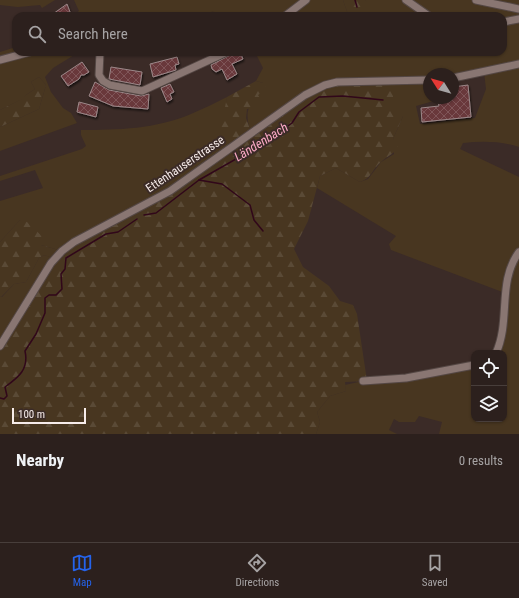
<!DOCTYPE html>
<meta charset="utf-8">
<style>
:root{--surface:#2c201d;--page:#342826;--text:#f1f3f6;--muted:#a6a3a4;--line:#483e3b;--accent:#2563eb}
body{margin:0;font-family:"Roboto Condensed",sans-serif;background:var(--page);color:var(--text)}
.controls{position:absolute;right:12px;bottom:12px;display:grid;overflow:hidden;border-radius:8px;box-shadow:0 1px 3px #0004}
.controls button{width:36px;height:36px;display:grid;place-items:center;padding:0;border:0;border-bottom:1px solid var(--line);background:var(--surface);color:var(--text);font:20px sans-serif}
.compass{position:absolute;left:423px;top:68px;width:36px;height:36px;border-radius:50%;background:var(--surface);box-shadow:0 1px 3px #0004;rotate:307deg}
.scale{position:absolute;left:12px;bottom:10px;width:74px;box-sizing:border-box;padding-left:4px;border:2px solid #f7ecea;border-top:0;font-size:11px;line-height:14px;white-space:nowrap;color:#f7ecea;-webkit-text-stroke:3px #3b2b27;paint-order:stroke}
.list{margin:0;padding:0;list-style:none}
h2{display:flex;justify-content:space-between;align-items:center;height:52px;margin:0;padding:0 16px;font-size:17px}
h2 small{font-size:13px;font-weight:400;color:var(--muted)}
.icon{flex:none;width:22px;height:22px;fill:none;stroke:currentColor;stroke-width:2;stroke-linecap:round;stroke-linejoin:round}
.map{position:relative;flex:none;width:519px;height:434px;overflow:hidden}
.search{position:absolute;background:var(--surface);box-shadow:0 1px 3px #0004;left:12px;right:12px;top:12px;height:44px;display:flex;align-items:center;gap:10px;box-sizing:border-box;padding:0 14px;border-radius:12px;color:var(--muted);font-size:15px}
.sheet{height:108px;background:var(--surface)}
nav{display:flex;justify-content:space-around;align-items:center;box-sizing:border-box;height:56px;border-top:1px solid var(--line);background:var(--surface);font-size:11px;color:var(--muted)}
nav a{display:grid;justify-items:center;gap:2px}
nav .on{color:var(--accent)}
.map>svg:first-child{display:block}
.green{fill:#483620;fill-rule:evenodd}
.forest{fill:url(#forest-firs)}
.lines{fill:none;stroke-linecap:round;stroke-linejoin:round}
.stream{stroke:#31071a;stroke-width:1.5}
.building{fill:url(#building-cross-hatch);stroke:#9c8889;filter:url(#shadow)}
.minor-casing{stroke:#544744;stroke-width:9}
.minor{stroke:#897672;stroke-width:7}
.labels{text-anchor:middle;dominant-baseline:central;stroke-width:4;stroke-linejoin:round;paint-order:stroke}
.street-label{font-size:12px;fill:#f7ecea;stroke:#3b2b27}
.water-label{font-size:13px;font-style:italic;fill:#fba9c6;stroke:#3b2b27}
</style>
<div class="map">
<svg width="519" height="434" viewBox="0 0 519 434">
<defs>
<pattern id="forest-firs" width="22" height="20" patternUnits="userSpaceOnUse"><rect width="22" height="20" fill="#483620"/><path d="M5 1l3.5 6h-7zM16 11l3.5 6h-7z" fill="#5a4a36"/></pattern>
<pattern id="building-cross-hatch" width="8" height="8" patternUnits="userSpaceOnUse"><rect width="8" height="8" fill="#69373b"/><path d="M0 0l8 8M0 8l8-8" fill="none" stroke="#7f5458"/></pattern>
<filter id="shadow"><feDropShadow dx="1" dy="2" stdDeviation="1" flood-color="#0009"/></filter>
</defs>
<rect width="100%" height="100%" fill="#3b2b27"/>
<g class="green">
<polygon points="0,0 55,0 42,8 40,5 18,7 0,5"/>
<path d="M74 0H343L348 14 367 2 365 0H519V147C501 141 482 141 463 143L460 149 519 177V434H439L442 422 419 416 415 422H399L394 419 389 430 397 434H316L320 422 317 412 330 396 346 391 345 385 363 381 474 365V419H504V353H496L505 293 391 250 389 244 396 236 317 188 320 176 336 168 360 182 368 179 381 162 394 154 393 139 403 116 251 133C242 105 252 107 263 83L256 81 263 68 255 52H503V16H223C215 11 211 10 204 16H71L79 11ZM484 72 486 89 475 118 420 124 416 106 437 100V98H429V74H453V78Z"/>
<polygon points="16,47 16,52 79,52 53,68 45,77 51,92 63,108 71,113 77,123 0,151 0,127 39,109 46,85 39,77 31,82 35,89 26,95 23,99 0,110 0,52"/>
<path d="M227 97 226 111 230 148 170 191 62 251 41 245 20 220 0 242V201L43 188 35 170 0 181V176L82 149 86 146 81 135V130C118 130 156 129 191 114 203 109 215 103 227 97Z"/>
<polygon points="44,255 55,258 0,346 0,296 2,297 14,284 26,282 39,258"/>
</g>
<g class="forest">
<polygon points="343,0 365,0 368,2 356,11 348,14"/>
<polygon points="39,77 46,85 39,109 0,127 0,110 22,99 26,95 35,89 31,82"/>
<path d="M256 81 263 83 267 89 258 95 261 100 257 107 247 109 246 118 251 132 325 85 392 81 394 109H399L403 116 393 139 398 147C393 155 387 156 381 162 372 169 372 178 360 182L336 168 320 176 308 221 294 249 303 267 329 286 340 301 353 305 357 314 367 381 345 382 346 391 330 396 317 412 320 422 316 434H0V346L54 258 44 255 39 258 26 282 14 284 1 297 0 296V242L20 220 27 222 45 239 41 245 62 251 136 209 230 148 221 128 227 97Z"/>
</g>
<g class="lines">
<g class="stream">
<polyline points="355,0 357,7"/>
<polyline points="199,180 222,184 250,205 254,220 263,231"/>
<polyline points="144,215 156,213 199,180 266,142 292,123 299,112 319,97 343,96 383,100"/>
<path d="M0 398 4 399 7 396 5 387C19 377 29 369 25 351L36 334 45 313V298L49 295H56L62 289 61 274 65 269 66 258 106 234 118 232 137 219"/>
</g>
</g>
<g class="building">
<polygon points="67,4 70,12 64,16 50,16"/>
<polygon points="236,52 240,52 243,59 232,64 237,74 227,80 222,69 216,72 212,69 211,65"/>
<polygon points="177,57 179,64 175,65 176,70 153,77 150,64"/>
<polygon points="82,62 89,72 84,75 81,75 79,79 68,86 61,76"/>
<polygon points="111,67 142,72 140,85 109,79"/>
<polygon points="95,82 109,90 141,96 149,94 148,109 113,106 89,96"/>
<polygon points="170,84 174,92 170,94 172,99 167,102 161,88"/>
<polygon points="468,85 471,117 422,122 421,108 439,106 438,102 447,101 446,98 453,98 453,87"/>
<polygon points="79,102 98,107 96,117 77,112"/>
</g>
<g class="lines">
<defs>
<g id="minor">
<polyline points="406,0 429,16"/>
<polyline points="476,0 519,9"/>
<polyline points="285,16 306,0"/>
<polyline points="503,22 519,19"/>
<polyline points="100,52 99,75 103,81 110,85 142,91 227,52"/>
<polyline points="0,60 30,52"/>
<polyline points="453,78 519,64"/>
<polyline points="0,346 51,263 62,251 74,242 170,191 305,95 325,85 337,82 429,80"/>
<path d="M496 353C511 320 497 282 519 252"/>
<polyline points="363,381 406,378 474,365"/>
</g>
</defs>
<use href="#minor" class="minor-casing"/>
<use href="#minor" class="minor"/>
</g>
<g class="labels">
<g class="street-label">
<text transform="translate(185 164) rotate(-34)">Ettenhauserstrasse</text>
</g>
<g class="water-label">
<text transform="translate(261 142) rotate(-32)">Ländenbach</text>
</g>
</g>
</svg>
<div class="controls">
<button><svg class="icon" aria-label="locate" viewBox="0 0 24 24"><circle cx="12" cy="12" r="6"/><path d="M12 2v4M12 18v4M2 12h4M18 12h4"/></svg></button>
<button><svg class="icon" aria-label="layers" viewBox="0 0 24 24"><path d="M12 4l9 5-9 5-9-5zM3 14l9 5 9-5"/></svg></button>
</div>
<svg class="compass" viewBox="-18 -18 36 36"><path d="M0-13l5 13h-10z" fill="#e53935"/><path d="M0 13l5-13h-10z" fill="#a6a3a4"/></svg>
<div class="scale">100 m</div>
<div class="search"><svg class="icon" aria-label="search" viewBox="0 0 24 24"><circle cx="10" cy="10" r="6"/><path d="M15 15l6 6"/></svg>Search here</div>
</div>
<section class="sheet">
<h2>Nearby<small>0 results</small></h2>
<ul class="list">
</ul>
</section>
<nav>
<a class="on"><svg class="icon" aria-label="map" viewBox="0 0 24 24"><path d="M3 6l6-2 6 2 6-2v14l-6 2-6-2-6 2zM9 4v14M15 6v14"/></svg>Map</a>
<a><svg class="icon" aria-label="directions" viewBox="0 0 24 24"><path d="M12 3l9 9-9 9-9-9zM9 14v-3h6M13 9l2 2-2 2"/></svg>Directions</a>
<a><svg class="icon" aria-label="saved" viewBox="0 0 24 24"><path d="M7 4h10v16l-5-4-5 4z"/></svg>Saved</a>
</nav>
